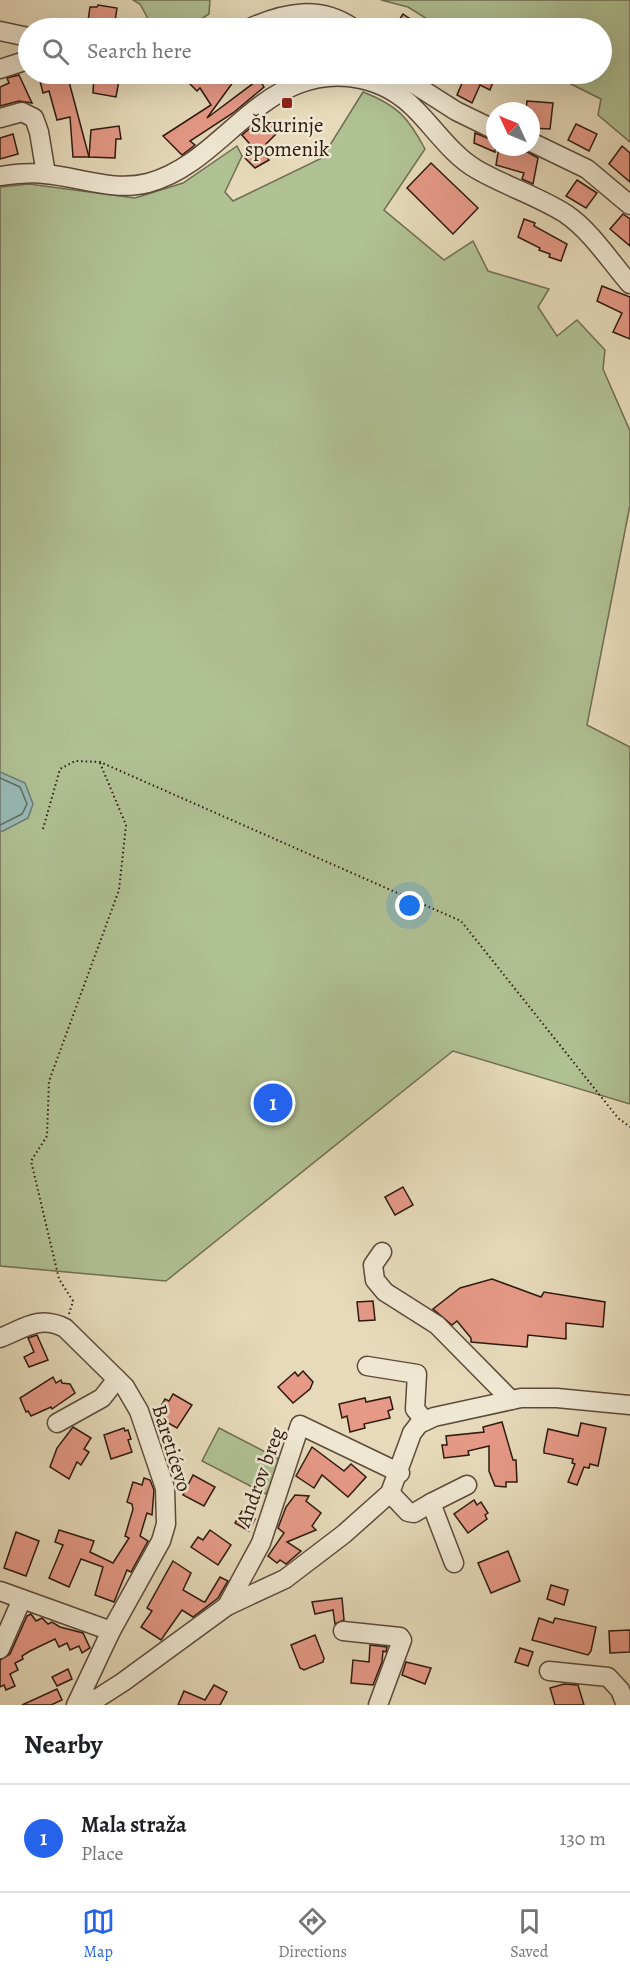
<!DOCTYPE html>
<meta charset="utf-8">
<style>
:root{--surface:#fff;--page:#f2f2f2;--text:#202124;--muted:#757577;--line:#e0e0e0;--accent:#2563eb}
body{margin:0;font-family:Alegreya,serif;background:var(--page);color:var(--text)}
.compass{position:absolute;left:486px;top:102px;width:54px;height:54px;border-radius:50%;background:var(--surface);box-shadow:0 6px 24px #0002;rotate:314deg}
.you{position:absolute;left:410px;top:906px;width:21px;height:21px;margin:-15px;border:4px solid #fff;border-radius:50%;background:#1a73e8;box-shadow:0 0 0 9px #1a73e833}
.badge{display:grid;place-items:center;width:39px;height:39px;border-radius:50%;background:var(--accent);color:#fff;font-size:20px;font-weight:700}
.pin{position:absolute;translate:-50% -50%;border:3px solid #fff;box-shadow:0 2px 6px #0006}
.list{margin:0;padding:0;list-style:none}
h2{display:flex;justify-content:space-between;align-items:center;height:78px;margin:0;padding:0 24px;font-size:26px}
h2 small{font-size:20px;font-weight:400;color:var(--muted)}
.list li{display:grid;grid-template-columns:39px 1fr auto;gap:18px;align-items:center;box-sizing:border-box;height:108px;padding:0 24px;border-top:2px solid var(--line)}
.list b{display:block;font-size:22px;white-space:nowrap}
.list p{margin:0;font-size:20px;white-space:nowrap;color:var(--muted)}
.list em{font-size:20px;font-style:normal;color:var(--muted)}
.icon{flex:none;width:33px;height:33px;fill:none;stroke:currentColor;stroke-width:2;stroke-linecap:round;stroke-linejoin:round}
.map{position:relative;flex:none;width:630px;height:1705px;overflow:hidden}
.search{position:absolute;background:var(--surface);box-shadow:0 6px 24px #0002;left:18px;right:18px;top:18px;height:66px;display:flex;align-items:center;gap:15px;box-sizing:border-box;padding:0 21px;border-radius:33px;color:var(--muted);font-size:22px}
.sheet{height:186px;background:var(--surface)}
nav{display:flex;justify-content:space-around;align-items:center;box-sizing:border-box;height:84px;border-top:2px solid var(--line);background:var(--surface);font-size:16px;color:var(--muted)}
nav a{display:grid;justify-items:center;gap:3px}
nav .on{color:var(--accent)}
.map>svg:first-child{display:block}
.green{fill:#b0c194;stroke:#6f6e52;stroke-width:1.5}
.water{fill:#97bab5;stroke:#6d7a73;stroke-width:1.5}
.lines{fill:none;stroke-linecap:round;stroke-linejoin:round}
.shore{stroke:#626a62;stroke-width:1.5}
.building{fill:#e59986;stroke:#2e1a10;stroke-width:1.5}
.minor-casing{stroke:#5c4a3a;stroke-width:21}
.path{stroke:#2e1a10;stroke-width:2;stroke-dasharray:1.5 3;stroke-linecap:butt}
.minor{stroke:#efe7d2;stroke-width:18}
.poi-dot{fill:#8f2418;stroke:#efe7d2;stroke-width:2}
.labels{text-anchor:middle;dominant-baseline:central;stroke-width:5;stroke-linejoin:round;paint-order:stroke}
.poi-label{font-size:21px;fill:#2e1a10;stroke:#efe7d2}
.street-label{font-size:21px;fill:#2e1a10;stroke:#efe7d2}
</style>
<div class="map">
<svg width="630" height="1705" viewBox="0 0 630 1705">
<rect width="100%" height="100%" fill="#e6daba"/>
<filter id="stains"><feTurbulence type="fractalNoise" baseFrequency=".00333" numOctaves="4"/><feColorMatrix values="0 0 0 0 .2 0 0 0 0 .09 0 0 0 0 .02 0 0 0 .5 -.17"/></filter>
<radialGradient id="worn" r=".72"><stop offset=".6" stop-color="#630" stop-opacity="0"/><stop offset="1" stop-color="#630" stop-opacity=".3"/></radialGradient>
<g class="green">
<polygon points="133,0 210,0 209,14 187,28 153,28 140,4"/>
<polygon points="381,0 630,0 630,142 598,115 601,99 567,82 568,74 602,74 602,28 429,28 432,22 408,7"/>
<path d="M363 92C397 105 408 117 425 149L384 210 444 260 473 241 488 271 549 289 538 307 557 336 577 320 605 350 603 369 630 431V505L587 725 630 747V1104L453 1051 166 1281 0 1266V187L29 184 135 198 183 183 237 146 242 156 225 192 233 201 322 158Z"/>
<polygon points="219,1428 283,1461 266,1494 202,1461"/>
</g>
<polygon class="water" points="0,772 25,783 33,804 28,818 3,831 0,831"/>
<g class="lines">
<polyline class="shore" points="0,778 20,787 27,804 22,814 0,825"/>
</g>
<g class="building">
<polygon points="98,5 117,8 114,27 88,21 90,7 97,7"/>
<polygon points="403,14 424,28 394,28"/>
<polygon points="51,74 67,74 89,157 73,157 70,117 57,120 49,91 43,93 39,77"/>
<polygon points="94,74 120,75 116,97 93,93"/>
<polygon points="180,74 211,74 212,77 212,74 239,74 207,118 259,79 264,87 233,113 190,141 195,145 182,155 163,136 211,105 200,88 197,91"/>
<polygon points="466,74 496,74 490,90 480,85 472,103 457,95"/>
<polygon points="19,75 32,103 19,101 0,106 0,87 9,83 7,78"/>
<polygon points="527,101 553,103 550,129 531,128 531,111 526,111"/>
<polygon points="260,120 265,126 269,123 277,133 266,144 268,146 262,152 269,160 255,168 245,158 255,150 242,135"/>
<polygon points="576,124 597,134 589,151 568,140"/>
<polygon points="119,126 121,139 116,139 115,158 89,157 91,130"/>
<polygon points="475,133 495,141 495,152 474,143"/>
<polygon points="13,134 18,154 0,159 0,138"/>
<polygon points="622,146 630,153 630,182 609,164"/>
<polygon points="499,147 524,150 538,158 533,184 522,179 524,173 496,165"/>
<polygon points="431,163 478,208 453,234 407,188"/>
<polygon points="577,180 597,193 586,208 566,196"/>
<polygon points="623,214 630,219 630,246 610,229"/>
<polygon points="524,219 535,223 534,226 567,244 561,261 549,257 550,254 539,250 540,248 518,237"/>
<polygon points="602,286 630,297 630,339 613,332 622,313 597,301"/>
<polygon points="403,1187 413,1205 395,1215 385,1197"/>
<polygon points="492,1279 541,1297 544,1292 605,1302 603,1327 566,1323 566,1339 528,1335 527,1347 471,1342 471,1338 457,1321 452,1325 433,1309 460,1288"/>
<polygon points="373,1301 375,1320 359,1321 357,1302"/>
<polygon points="37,1335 48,1360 29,1367 24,1357 34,1352 28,1338"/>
<polygon points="303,1371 313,1382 310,1389 293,1403 278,1387 295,1372 298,1376"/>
<polygon points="53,1377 56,1383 61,1380 62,1383 70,1384 75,1393 52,1409 51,1407 31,1416 28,1411 26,1412 20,1398"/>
<polygon points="173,1394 192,1405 177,1428 163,1420 166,1415 159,1410 165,1399 169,1401"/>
<polygon points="390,1397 393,1409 388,1411 390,1418 364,1424 365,1428 350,1432 347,1416 342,1418 339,1404 365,1398 366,1402"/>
<polygon points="502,1422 513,1460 516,1460 517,1482 506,1482 506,1487 495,1486 489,1471 489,1446 468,1451 469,1455 444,1458 442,1445 447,1445 446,1436 484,1432 483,1427"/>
<polygon points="581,1423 606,1428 598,1466 590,1464 589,1468 584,1467 577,1485 568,1482 575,1464 572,1463 573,1459 544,1453 544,1449 548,1429 578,1436"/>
<polygon points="73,1427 91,1438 84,1449 89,1452 81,1465 77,1462 69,1479 50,1467 57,1448"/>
<polygon points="124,1428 125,1431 128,1430 131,1439 128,1440 132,1452 111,1459 104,1435"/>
<polygon points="312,1447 344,1471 351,1464 366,1477 348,1497 322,1475 314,1488 296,1476"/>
<polygon points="193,1475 215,1487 204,1506 183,1495"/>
<polygon points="144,1478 150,1480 154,1490 152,1515 147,1513 140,1536 148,1541 131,1572 127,1570 114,1602 95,1595 103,1567 81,1559 69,1587 49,1578 63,1545 55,1542 59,1530 94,1541 90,1552 113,1563 129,1538 125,1536 133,1509 132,1504 127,1502 133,1482 142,1485"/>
<polygon points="295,1495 309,1496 306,1501 321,1513 312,1526 316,1530 287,1542 301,1551 286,1564 280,1560 277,1563 268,1556 284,1533 278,1528 286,1507"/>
<polygon points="474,1500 477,1505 481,1502 488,1513 485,1515 487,1519 468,1533 454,1514"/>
<polygon points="242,1511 255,1519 249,1531 235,1523"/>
<polygon points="210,1530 231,1545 218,1565 191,1547 198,1537 203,1540"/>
<polygon points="16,1532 39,1541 26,1576 4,1568"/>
<polygon points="508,1551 520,1581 491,1593 478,1563"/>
<polygon points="173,1561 191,1573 183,1590 202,1601 205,1602 220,1577 228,1581 218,1598 193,1617 182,1610 161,1640 141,1627 152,1611 147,1608"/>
<polygon points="551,1585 568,1590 564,1605 547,1599"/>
<polygon points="342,1598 344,1620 335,1624 333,1610 315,1614 312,1602"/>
<polygon points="31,1614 36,1621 42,1618 48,1624 52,1622 60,1627 83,1633 90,1648 82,1653 79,1646 70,1650 67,1643 59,1647 55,1639 30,1651 22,1656 23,1659 15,1663 18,1670 10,1674 15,1686 6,1690 4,1685 0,1687 0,1660 10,1654 27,1616"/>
<polygon points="539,1618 553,1623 555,1618 596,1627 591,1651 588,1655 532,1640"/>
<polygon points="630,1630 630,1652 610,1653 609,1631"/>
<polygon points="315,1635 324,1658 323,1662 304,1670 300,1668 291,1645"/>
<polygon points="370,1645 387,1647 386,1652 383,1651 382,1662 373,1685 351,1683 353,1660 369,1662"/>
<polygon points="520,1648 533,1652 528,1666 515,1662"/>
<polygon points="406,1662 431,1668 425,1684 402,1675"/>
<polygon points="68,1669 72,1679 57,1686 52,1677"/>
<polygon points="564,1684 578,1685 584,1705 555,1705 550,1688"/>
<polygon points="214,1685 227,1692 220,1705 178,1705 184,1691 205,1700"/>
<polygon points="57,1689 62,1700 51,1705 22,1705"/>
</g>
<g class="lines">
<defs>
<g id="minor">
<path d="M250 28C285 12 320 5 353 28"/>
<polyline points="0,31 28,37"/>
<polyline points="0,69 28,60"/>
<polyline points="398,74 456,111 495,130"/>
<polyline points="0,118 22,112 34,118 39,132 46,174"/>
<polyline points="531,142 587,169 630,205"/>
<path d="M0 176C15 174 30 172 45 174 80 177 113 192 148 183 208 167 241 106 298 84 339 68 385 78 415 109 435 129 452 155 476 169 505 186 538 196 566 214 592 232 609 260 630 284"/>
<polyline points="382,1252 373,1265 375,1280 385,1292 437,1325 511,1400"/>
<path d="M0 1338C25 1328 39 1315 65 1328L125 1387 139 1411 165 1488 166 1524 161 1541 111 1631 76 1705"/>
<polyline points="367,1366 417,1374 415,1409 425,1421"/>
<polyline points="57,1423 102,1398 117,1379"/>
<polyline points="390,1493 408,1512 414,1513 431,1503"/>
<polyline points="454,1563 431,1503 467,1485"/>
<polyline points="0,1591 111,1631"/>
<polyline points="227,1606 261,1543 300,1425 400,1473"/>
<polyline points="343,1631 400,1637 402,1640 378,1705"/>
<polyline points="0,1649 22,1599"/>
<polyline points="549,1671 608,1677 620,1690 626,1705"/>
<polyline points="78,1703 98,1698 123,1682 227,1606 285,1579 344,1534 390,1493 412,1433 419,1424 434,1417 521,1398 557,1398 630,1405"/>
</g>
</defs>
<use href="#minor" class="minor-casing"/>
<g class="path">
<polyline points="43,829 60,769 75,761 100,762 461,921 618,1118 630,1127"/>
<polyline points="69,1314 73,1301 59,1279 31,1161 47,1136 49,1081 119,890 126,825 100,763"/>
</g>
<use href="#minor" class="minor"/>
</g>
<rect class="poi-dot" x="281" y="97" width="12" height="12" rx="3"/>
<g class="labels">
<g class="poi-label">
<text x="287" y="125">Škurinje<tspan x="287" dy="24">spomenik</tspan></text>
</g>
<g class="street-label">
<text transform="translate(172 1448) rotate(73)">Baretićevo</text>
<text transform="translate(260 1477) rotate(-70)">Androv breg</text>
</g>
</g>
<rect width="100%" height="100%" filter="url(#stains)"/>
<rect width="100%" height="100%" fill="url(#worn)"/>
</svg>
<svg class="compass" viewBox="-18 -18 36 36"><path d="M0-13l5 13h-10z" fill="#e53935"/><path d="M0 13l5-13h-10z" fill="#757577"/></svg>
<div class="you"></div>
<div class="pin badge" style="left:273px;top:1103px">1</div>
<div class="search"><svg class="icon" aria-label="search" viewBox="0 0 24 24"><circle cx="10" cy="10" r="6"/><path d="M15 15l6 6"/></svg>Search here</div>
</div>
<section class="sheet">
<h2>Nearby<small></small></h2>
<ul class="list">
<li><span class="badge">1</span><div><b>Mala straža</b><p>Place</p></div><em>130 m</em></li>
</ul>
</section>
<nav>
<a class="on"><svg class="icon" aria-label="map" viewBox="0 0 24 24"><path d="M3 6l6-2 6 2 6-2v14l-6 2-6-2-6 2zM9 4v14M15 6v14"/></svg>Map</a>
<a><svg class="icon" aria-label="directions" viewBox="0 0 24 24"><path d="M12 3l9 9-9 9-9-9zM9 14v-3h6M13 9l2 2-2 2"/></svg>Directions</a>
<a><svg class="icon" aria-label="saved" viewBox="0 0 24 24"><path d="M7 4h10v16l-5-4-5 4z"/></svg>Saved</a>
</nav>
